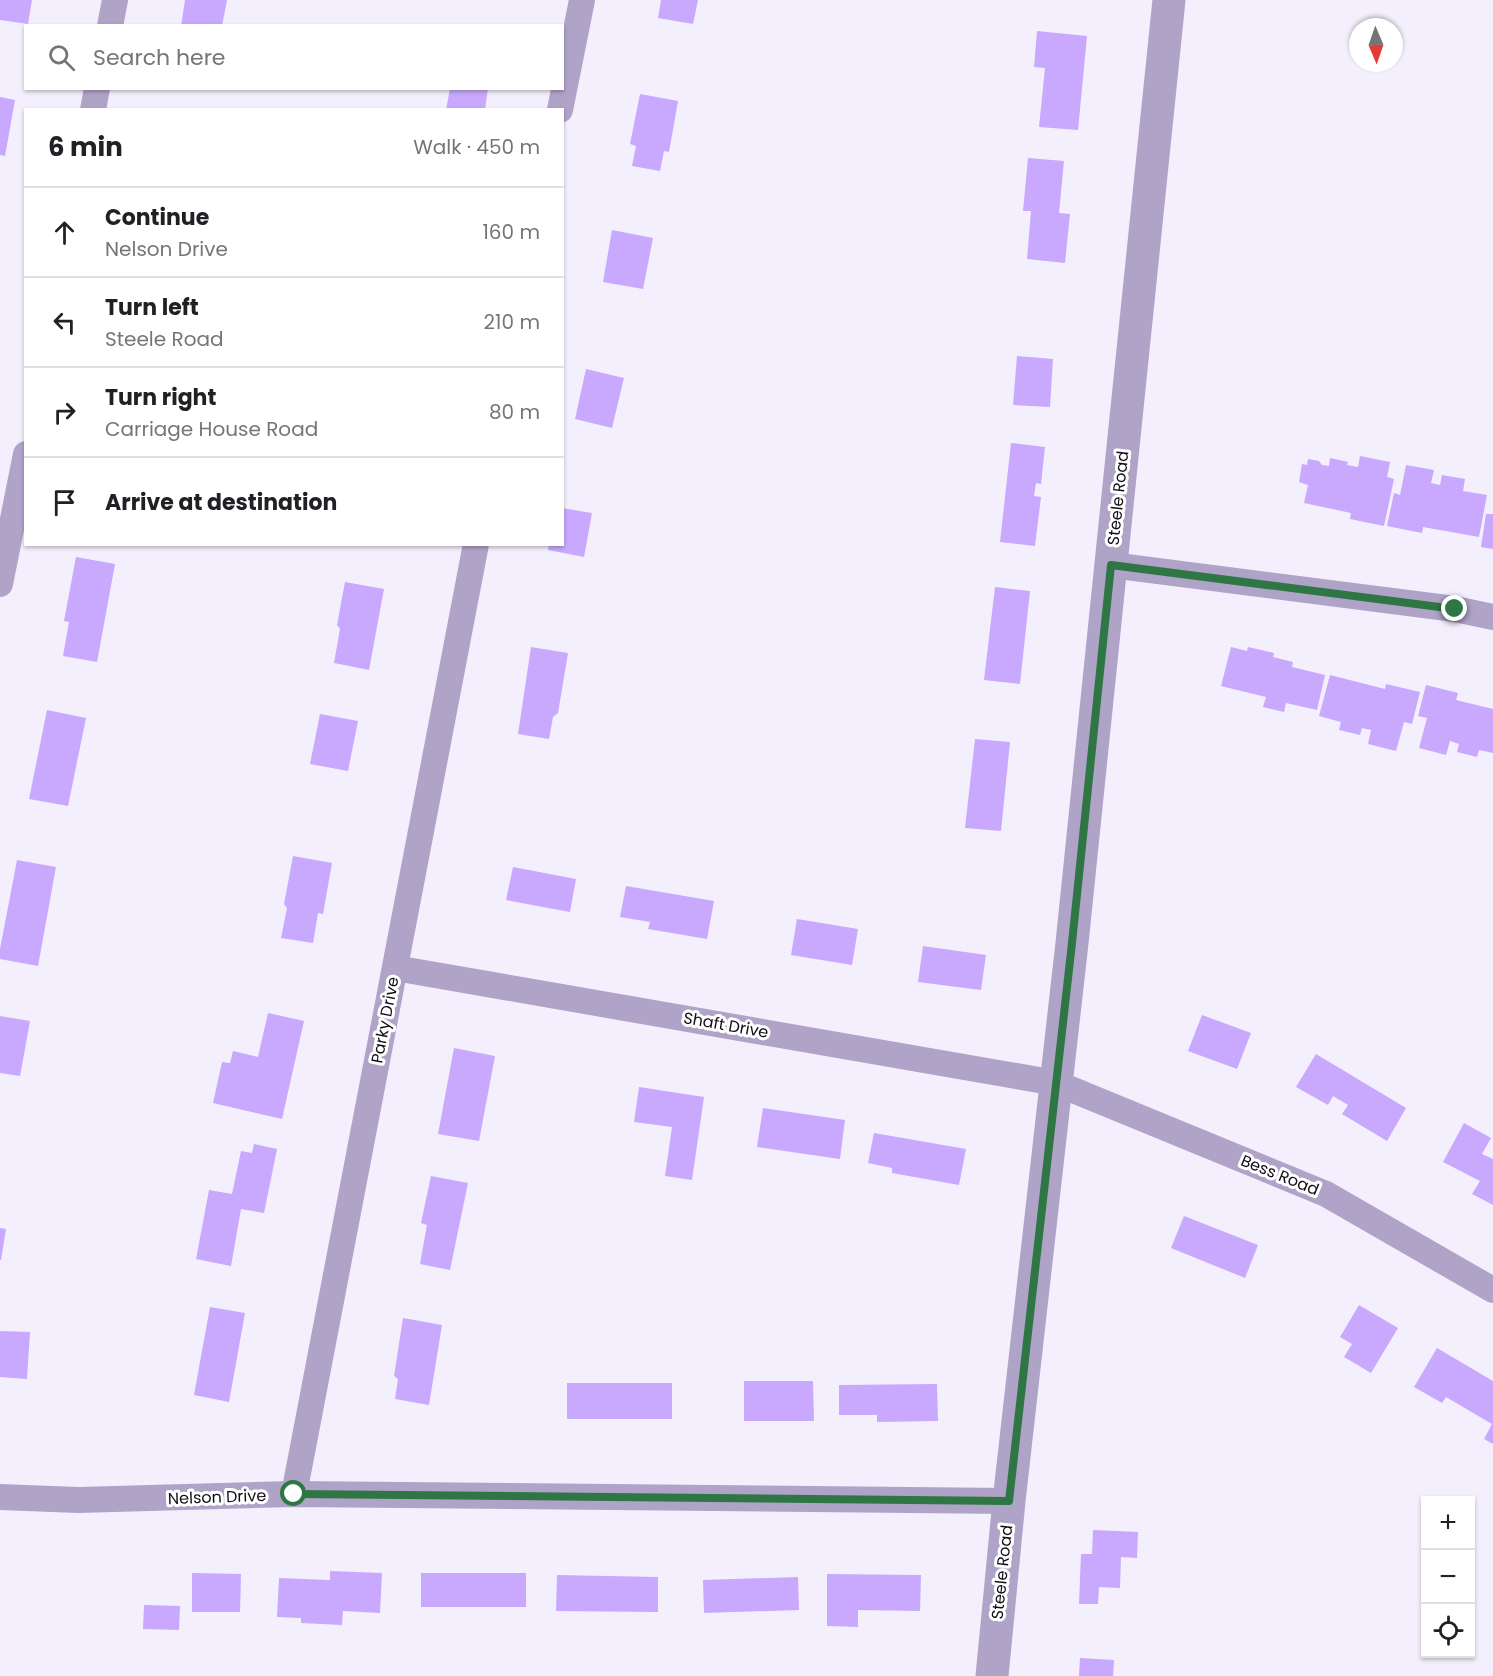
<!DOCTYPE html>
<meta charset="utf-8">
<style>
:root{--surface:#fff;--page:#f6f6f6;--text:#202124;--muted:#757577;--line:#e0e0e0}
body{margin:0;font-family:Poppins,sans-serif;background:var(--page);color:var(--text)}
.controls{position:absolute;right:18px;bottom:18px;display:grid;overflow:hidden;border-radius:0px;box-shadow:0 2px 4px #0004}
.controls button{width:54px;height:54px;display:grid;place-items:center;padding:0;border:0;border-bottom:2px solid var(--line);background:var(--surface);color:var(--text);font:30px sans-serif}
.compass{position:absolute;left:1349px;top:18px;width:54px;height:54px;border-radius:50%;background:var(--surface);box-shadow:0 2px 4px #0004;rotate:178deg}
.stop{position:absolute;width:18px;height:18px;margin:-14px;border:4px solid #2e7744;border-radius:50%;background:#fff}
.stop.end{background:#2e7744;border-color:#fff;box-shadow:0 2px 6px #0008}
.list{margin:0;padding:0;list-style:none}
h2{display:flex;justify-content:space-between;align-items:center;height:78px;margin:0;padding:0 24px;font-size:26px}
h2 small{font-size:20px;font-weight:400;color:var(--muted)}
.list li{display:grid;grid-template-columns:39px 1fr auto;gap:18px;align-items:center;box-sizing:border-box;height:90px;padding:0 24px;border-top:2px solid var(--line)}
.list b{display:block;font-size:22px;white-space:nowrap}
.list p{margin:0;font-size:20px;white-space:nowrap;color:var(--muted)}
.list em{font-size:20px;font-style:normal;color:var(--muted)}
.icon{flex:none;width:33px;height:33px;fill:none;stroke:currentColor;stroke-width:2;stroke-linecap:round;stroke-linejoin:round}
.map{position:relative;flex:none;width:1493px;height:1676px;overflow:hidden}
.search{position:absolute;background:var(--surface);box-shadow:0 2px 4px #0004;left:24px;top:24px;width:540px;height:66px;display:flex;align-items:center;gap:15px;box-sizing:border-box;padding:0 21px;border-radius:0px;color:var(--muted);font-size:22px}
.panel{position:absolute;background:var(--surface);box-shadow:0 2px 4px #0004;left:24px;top:108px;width:540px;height:438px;border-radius:0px}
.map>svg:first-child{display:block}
.building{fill:#c8a9fd}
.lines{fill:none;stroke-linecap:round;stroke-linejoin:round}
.minor{stroke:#b0a3c8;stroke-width:26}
.tertiary{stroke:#b0a3c8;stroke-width:33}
.route{stroke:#2e7744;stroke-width:8}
.labels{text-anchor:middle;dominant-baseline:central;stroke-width:6;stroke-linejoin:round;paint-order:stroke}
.street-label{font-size:16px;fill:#0f0d14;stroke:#fff}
</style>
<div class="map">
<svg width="1493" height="1676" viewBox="0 0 1493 1676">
<rect width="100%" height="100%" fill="#f4effd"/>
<g class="building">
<polygon points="0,0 32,0 28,24 0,20"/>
<polygon points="185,0 227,0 222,26 181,26"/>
<polygon points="661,0 698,0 693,24 658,18"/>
<polygon points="1037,31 1087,36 1078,130 1039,127 1045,68 1034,67"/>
<polygon points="450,88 488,88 485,110 446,110"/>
<polygon points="640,94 678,101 669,152 664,151 660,171 632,166 636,146 630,144"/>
<polygon points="0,97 15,100 5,156 0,155"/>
<polygon points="1028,158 1064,161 1059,213 1070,214 1065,263 1027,259 1031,211 1023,211"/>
<polygon points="612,230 653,238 643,289 603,282"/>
<polygon points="1017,356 1053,359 1050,407 1013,405"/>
<polygon points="586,369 624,378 612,428 575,419"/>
<polygon points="1011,443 1045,447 1041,484 1036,483 1034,496 1041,497 1035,546 1000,542"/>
<polygon points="1360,456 1390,462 1387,477 1394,479 1384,526 1350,519 1351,513 1304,503 1308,485 1299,482 1302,464 1307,465 1308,459 1319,461 1322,465 1329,466 1330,458 1348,462 1347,465 1358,467"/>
<polygon points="1406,465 1434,470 1431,483 1440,485 1442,475 1465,479 1463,491 1487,495 1479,537 1423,527 1422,533 1387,526 1394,493 1400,495"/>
<polygon points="562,508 592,513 584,557 548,550 549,544 562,544"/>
<polygon points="1486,514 1493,514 1493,549 1481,547"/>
<polygon points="76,557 115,564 97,662 63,656 69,622 64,621"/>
<polygon points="345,582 384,589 369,670 334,663 340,629 337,625"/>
<polygon points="995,587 1030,591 1020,684 984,680"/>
<polygon points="531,647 568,653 558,713 553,717 549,739 518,734"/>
<polygon points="1231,647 1247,651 1248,647 1274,653 1273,657 1293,662 1292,667 1325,675 1317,710 1286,703 1284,712 1263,707 1266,697 1221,686"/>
<polygon points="1330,675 1385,689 1386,684 1420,692 1412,724 1404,722 1396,751 1368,744 1371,730 1362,728 1360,735 1339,730 1341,722 1319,716"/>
<polygon points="1426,685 1458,693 1456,700 1493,709 1493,753 1479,750 1477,757 1457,752 1459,744 1450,741 1446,755 1419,748 1427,718 1418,716"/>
<polygon points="47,710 86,718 68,806 29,799"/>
<polygon points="320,714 358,721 348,771 310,764"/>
<polygon points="975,739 1010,742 1001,831 965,828"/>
<polygon points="293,856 332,863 323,914 318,913 313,943 281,938 287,908 284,904"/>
<polygon points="17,860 56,867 38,966 0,959 0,949"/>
<polygon points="513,867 576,879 570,912 506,900"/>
<polygon points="626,886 714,901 707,939 648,929 650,922 620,917"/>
<polygon points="797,919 858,929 852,965 791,955"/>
<polygon points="923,946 986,955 981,990 918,982"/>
<polygon points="268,1013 304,1021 282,1119 213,1103 222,1062 230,1063 233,1051 258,1057"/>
<polygon points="1202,1015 1251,1033 1237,1069 1188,1051"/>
<polygon points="0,1016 30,1021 20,1076 0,1073"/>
<polygon points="454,1048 495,1056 479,1141 438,1134"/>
<polygon points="1316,1054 1406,1108 1387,1141 1342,1114 1348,1105 1333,1096 1328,1105 1296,1087"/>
<polygon points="639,1087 704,1097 692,1180 665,1176 672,1127 634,1122"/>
<polygon points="763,1108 845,1120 840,1159 757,1147"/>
<polygon points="1464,1123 1491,1138 1482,1154 1493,1159 1493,1205 1472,1194 1480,1181 1443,1162"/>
<polygon points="874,1133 966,1149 959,1185 892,1173 892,1168 868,1163"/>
<polygon points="254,1144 277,1149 264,1213 241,1209 231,1266 196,1259 209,1190 232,1194 241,1151 252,1153"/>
<polygon points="431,1176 468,1183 450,1270 420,1264 427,1225 421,1223"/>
<polygon points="1184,1216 1258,1245 1245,1278 1171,1248"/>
<polygon points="0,1228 6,1229 1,1260 0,1260"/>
<polygon points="1359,1305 1398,1328 1371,1373 1344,1357 1352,1344 1340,1337"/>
<polygon points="210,1307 245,1313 229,1402 194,1395"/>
<polygon points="403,1318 442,1325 429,1405 395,1399 398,1379 394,1376"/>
<polygon points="0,1331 30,1332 27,1379 0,1377"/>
<polygon points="1437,1348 1493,1381 1493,1444 1484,1439 1492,1424 1446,1397 1442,1403 1414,1387"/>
<polygon points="744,1381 813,1381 814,1421 744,1421"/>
<rect x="567" y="1383" width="105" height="36"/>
<polygon points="937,1384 938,1421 877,1422 877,1415 839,1415 839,1385"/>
<polygon points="1093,1530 1138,1532 1137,1558 1121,1557 1120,1588 1099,1587 1098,1604 1079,1604 1081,1554 1092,1554"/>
<polygon points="330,1571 382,1573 380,1613 343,1611 342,1625 301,1623 301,1618 277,1617 279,1578 330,1580"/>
<polygon points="192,1573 241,1574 240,1612 192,1612"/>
<rect x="421" y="1573" width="105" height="34"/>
<polygon points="827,1574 921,1575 920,1611 858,1610 858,1627 827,1626"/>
<polygon points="557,1575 658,1577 658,1612 556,1611"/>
<polygon points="798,1577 799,1610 704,1613 703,1580"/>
<polygon points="144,1605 180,1606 179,1630 143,1629"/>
<polygon points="1080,1658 1114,1660 1113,1676 1079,1676"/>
</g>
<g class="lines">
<g class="minor">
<polyline points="110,26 115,0"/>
<polyline points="93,110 97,88"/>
<polyline points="560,110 582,0"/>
<polyline points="1111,565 1455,609 1493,617"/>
<polyline points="0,584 26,454"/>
<polyline points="395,968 1056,1083 1326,1194 1493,1290"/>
<polyline points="294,1494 476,544"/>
<polyline points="0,1497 78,1500 294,1494 1009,1501"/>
</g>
<polyline class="tertiary" points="992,1676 1009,1501 1072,943 1169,0"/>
</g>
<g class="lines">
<polyline class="route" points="294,1494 1009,1501 1072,943 1111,565 1455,609"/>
</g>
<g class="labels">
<g class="street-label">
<text transform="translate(1118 498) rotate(-84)">Steele Road</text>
<text transform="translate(385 1020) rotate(-79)">Parky Drive</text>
<text transform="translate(726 1025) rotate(10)">Shaft Drive</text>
<text transform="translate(1280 1175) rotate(22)">Bess Road</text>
<text transform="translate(217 1497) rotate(-2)">Nelson Drive</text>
<text transform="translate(1002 1572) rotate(-84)">Steele Road</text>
</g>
</g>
</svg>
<div class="controls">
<button>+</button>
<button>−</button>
<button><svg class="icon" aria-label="locate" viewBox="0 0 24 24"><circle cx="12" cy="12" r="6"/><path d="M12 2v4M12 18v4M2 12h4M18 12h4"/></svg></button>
</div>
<svg class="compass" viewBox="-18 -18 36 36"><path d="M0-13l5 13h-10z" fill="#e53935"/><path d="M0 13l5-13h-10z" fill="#757577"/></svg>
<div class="stop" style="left:294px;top:1494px"></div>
<div class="stop end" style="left:1455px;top:609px"></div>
<div class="search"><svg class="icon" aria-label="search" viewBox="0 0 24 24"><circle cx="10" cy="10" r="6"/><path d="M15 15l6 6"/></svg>Search here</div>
<section class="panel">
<h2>6 min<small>Walk · 450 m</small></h2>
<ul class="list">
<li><svg class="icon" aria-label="ahead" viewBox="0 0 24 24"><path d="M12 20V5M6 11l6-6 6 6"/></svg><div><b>Continue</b><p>Nelson Drive</p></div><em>160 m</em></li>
<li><svg class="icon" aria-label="left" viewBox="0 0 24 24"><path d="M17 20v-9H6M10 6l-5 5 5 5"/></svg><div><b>Turn left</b><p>Steele Road</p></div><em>210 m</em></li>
<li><svg class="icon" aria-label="right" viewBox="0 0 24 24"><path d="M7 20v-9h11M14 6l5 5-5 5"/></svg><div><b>Turn right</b><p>Carriage House Road</p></div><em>80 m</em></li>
<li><svg class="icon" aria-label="arrive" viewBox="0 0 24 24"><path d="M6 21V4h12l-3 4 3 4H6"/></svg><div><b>Arrive at destination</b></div></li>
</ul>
</section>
</div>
